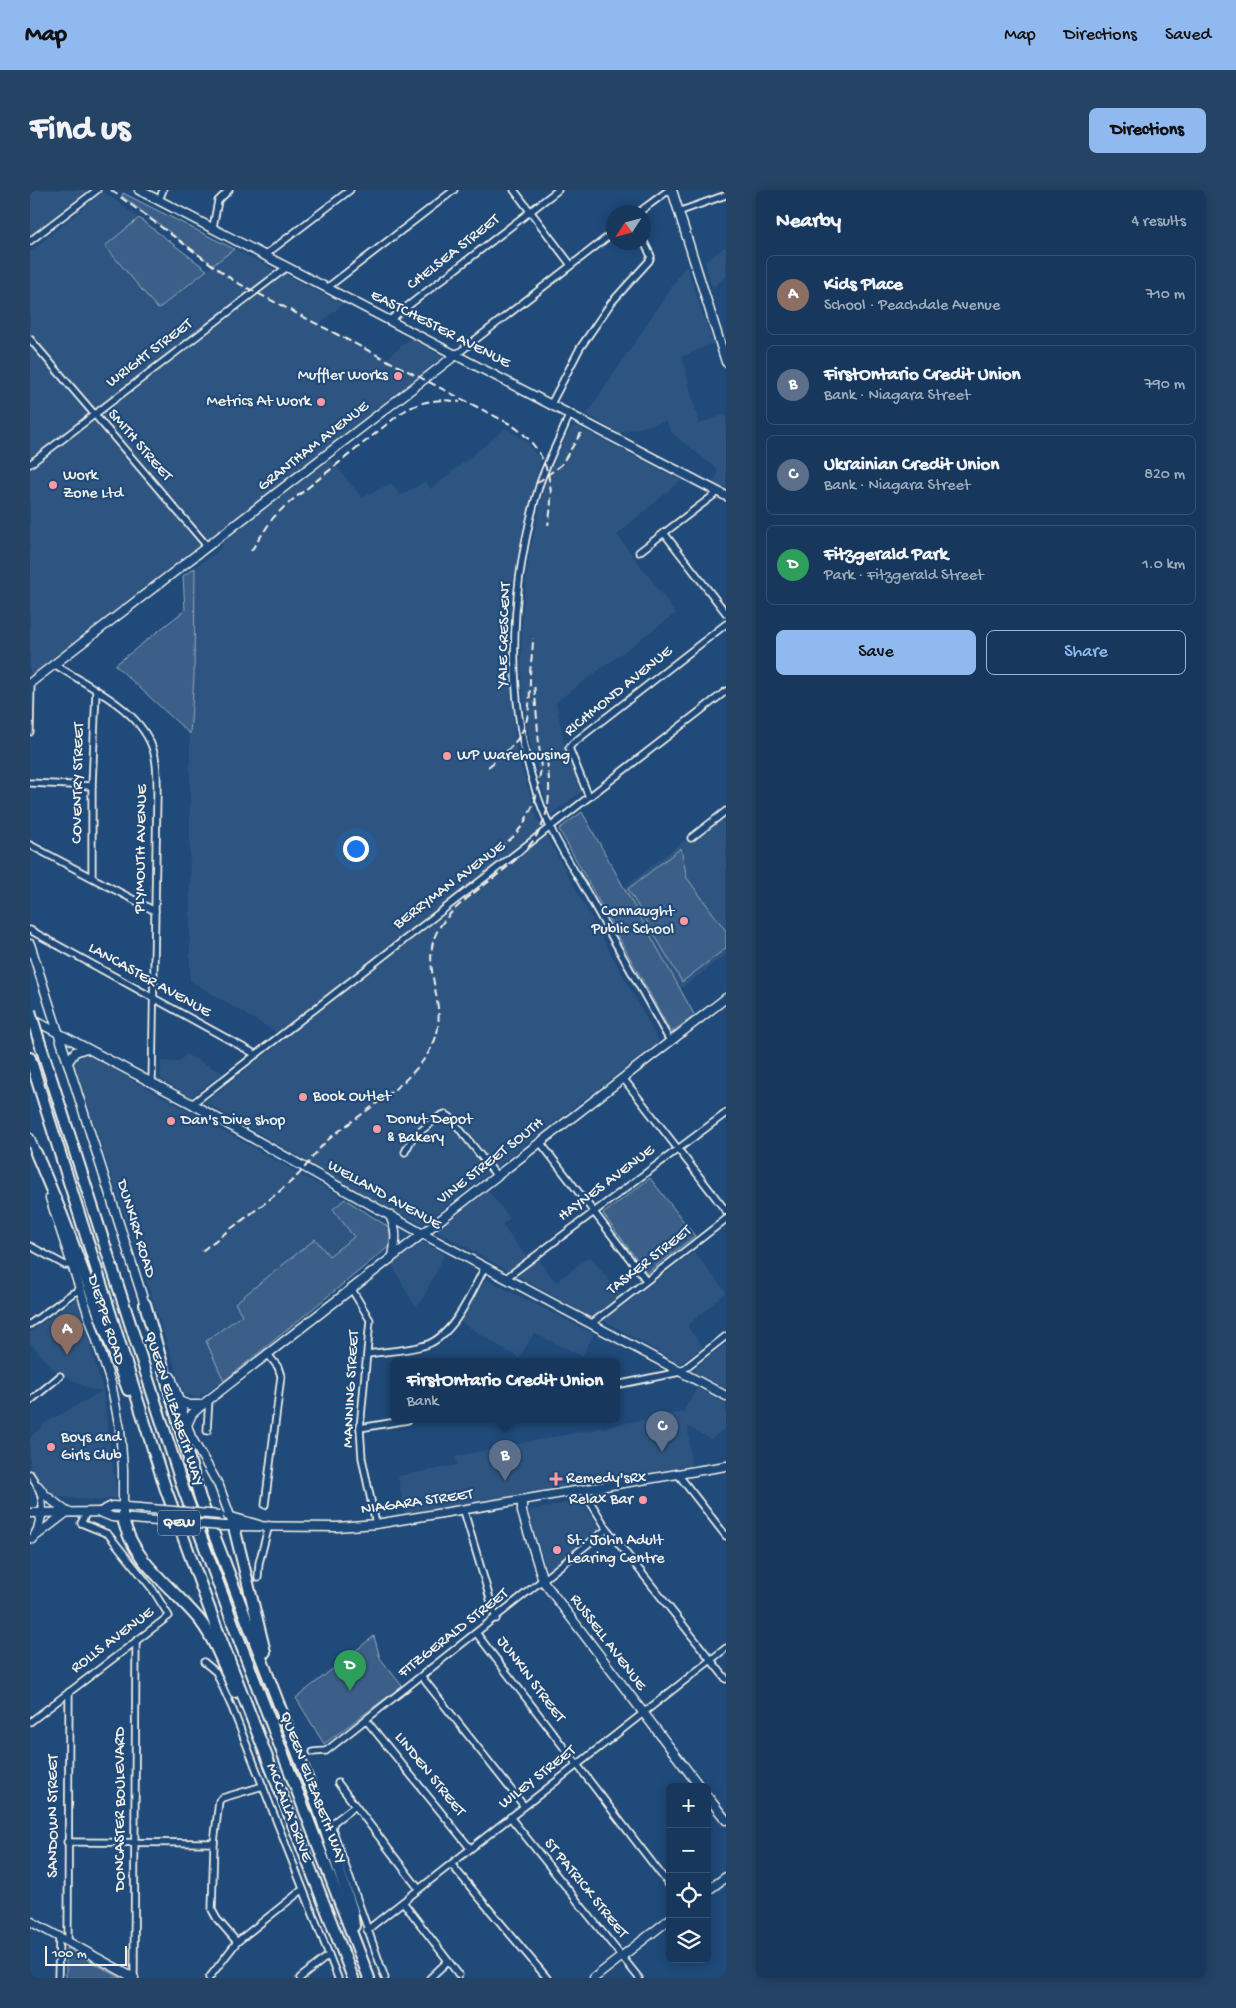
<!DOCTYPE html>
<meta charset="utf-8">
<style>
:root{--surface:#17385c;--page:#244365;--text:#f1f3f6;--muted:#9eacbb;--line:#365272;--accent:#90b9f0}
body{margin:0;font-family:"Gochi Hand",sans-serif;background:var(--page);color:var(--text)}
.controls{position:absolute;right:15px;bottom:15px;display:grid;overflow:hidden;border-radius:8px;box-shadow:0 2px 12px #0003}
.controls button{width:45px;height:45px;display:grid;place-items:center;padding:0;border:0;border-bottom:1px solid var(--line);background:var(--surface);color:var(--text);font:25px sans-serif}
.compass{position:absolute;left:576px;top:15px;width:45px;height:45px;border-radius:50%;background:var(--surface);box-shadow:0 2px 12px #0003;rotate:234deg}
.scale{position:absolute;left:15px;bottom:12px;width:82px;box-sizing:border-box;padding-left:5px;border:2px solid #f4f1e8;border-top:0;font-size:14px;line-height:18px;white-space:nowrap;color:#f4f1e8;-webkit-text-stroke:4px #1f4a7a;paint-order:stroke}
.you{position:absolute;left:325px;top:658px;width:18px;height:18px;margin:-12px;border:4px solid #fff;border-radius:50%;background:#1a73e8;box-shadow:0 0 0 8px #1a73e833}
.badge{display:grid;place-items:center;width:32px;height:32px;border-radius:50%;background:var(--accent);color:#fff;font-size:16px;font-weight:700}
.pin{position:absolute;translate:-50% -41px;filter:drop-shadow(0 1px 2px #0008)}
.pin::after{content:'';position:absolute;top:26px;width:18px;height:15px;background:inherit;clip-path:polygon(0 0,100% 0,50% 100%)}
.popup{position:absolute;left:360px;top:1168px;width:230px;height:65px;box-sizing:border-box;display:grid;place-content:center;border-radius:8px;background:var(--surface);filter:drop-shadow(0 1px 4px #0005);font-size:16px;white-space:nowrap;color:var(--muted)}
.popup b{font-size:19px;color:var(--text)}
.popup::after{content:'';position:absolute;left:50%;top:100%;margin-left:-10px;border:10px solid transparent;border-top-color:var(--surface)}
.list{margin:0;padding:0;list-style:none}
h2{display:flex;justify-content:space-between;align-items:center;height:65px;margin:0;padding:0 20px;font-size:21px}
h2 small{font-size:16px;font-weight:400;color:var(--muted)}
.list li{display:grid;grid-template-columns:32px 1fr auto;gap:15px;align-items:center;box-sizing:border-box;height:80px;margin:0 10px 10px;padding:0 10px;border:1px solid var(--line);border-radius:8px}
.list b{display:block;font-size:19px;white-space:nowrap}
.list p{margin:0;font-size:16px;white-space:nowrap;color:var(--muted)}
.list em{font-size:16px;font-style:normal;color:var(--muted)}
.actions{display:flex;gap:10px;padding:15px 20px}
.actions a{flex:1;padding:11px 0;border:1px solid var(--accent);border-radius:8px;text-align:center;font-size:18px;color:var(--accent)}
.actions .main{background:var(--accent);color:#111}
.icon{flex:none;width:28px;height:28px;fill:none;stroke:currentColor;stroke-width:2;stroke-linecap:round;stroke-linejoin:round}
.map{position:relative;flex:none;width:696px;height:1788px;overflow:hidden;border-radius:8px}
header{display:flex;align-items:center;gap:30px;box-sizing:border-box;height:70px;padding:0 25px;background:var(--accent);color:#111}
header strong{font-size:24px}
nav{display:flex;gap:28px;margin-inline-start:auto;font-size:18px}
.intro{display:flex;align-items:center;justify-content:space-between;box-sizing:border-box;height:120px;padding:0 30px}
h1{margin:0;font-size:35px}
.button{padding:12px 22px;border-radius:8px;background:var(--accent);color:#111;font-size:18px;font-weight:700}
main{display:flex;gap:30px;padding:0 30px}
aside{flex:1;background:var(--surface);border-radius:8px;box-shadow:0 2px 12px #0003}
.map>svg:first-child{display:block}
.built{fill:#2d5581}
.green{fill:#3a5f88;stroke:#97a8b8}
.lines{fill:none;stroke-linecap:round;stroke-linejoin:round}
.street-casing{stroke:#f4f1e8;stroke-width:9}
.secondary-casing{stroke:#f4f1e8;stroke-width:11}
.highway-casing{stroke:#f4f1e8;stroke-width:14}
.street{stroke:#1f4a7a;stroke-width:5.5}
.secondary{stroke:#1f4a7a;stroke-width:8}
.highway{stroke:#1f4a7a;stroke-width:10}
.rail{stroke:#f4f1e8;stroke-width:2;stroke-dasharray:8 4;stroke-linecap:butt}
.secondary-bridge-casing{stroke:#f4f1e8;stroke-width:11;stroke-linecap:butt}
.highway-bridge-casing{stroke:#f4f1e8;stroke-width:14;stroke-linecap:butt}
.secondary-bridge{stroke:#1f4a7a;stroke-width:8}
.highway-bridge{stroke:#1f4a7a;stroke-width:10}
.poi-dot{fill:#ff9aa2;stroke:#1f4a7a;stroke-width:2}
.labels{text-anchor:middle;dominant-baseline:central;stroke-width:4.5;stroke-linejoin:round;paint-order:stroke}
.shield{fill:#1f4a7a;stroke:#b4bfc7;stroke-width:1}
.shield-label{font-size:15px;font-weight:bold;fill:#f4f1e8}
.street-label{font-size:16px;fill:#f4f1e8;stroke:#1f4a7a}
.poi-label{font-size:16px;fill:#f4f1e8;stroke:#1f4a7a;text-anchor:start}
</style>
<header>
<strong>Map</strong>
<nav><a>Map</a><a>Directions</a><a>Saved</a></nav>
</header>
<div class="intro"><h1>Find us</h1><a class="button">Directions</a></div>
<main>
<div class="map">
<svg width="696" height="1788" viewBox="0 0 696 1788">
<rect width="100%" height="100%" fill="#1f4a7a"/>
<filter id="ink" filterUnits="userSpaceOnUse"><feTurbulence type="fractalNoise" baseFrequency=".02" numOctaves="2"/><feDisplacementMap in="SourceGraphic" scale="10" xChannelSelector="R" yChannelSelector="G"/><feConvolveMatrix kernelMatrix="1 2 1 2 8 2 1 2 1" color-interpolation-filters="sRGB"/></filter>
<g filter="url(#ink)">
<g class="built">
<polygon points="0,0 58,0 0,46"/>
<polygon points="73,1 109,28 75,56 128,119 204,59 313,114 290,134 357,168 381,148 413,167 0,488 0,62"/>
<polygon points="696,56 696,87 682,98 675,71"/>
<polygon points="656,75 683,153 652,167 669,234 696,224 696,303 683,296 688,280 641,242 636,231 589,243 557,224"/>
<polygon points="546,236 651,290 587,345 646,423 526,512 535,557 551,602 521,625 509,588 498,543 491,489 492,426 499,366 517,286 540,239"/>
<polygon points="476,238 496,251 511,270 493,336 484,394 472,391 481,404 480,488 486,560 508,630 629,852 392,1034 351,1014 175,912 256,848 160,791 160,544 164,487 165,378 191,358 194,351 301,269 332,308 361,293 371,305 395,292 401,299"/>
<polygon points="691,629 696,635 696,764 650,799 594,698 655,650 662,651"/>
<polygon points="56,864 315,1009 303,1019 325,1047 299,1067 285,1049 205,1112 212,1124 176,1151 194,1191 167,1208 154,1204 43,870"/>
<polygon points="155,864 193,883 161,907 131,889 131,871 150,872"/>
<polygon points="456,998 480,1028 472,1035 496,1066 502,1062 526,1092 560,1066 591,1105 562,1128 404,1039"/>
<polygon points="389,1050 415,1064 392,1110 385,1117 361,1073"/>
<polygon points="664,1062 696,1102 657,1136 673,1157 650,1174 573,1130"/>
<polygon points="456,1089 564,1144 552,1166 504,1143 489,1168 430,1132"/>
<polygon points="47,1108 73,1201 87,1307 69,1311 23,1306 0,1278 0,1248 15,1233 72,1201 59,1199 22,1178 0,1153 0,1142"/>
<polygon points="696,1154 696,1198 665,1183 665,1178"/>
<polygon points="667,1198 696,1214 696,1237 681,1249 658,1237 661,1275 375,1325 368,1286 427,1275 426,1266 653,1222"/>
<polygon points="550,1310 571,1340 517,1380 498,1321"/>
</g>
<g class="green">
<polygon points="93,3 204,59 183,75 92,6"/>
<polygon points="109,28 177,80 128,119 75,56"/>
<polygon points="165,378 164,487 160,544 85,475 155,420 153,386"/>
<polygon points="552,622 665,826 641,842 529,639"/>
<polygon points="651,658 657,688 696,741 696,758 652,792 598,699"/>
<polygon points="620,988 665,1046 617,1083 573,1024"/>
<polygon points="315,1009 360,1038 362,1054 194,1191 176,1151 212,1125 205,1113 285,1049 299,1066 324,1047 303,1019"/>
<polygon points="344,1446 350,1468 372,1496 294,1554 266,1508"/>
<polygon points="36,1758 91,1788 36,1788"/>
</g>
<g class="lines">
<defs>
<g id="street">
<polyline points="484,0 541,75"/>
<polyline points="129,10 133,0"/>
<polyline points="609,22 639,0"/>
<polyline points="648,22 696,5"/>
<polyline points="183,37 188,11 199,0"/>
<polyline points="0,51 67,0"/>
<polyline points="235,65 320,0"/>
<polyline points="298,97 424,0"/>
<polyline points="361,129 528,0"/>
<polyline points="0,149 178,357"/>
<polyline points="427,164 584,42"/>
<polyline points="521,214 550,158 581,113 619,71 621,66 614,52"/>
<path d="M540 223C531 247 518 269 510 293 477 402 472 531 520 637 531 660 546 683 559 706 586 754 613 803 640 851"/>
<polyline points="0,274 257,77"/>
<polyline points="634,343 696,423"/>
<polyline points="609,362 688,302"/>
<path d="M24 474C59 497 113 520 124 563 128 577 127 592 127 606L122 892"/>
<polyline points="0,542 1,493"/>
<polyline points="0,593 62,596"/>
<polyline points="559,607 539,558 542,554 696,434"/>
<polyline points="661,648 696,621"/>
<polyline points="0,655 125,721"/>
<polyline points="62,686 62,596 66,501"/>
<polyline points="0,740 225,864"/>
<polyline points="593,888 696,1021"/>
<polyline points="162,914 696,501"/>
<polyline points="510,952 616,1090"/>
<polyline points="375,962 383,947 410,926 415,924 420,927 466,985"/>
<polyline points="0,1056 35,1075 43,1075"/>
<polyline points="476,1088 696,923"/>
<polyline points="321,1098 340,1130 330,1238 332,1268 346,1334"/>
<polyline points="0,1134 43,1103 51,1100"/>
<polyline points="561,1134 696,1029"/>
<path d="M338 1164C356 1161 375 1161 392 1156 423 1149 441 1103 455 1077"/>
<polyline points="586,1195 650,1182 696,1146"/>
<polyline points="0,1211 30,1186"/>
<polyline points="330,1238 378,1230"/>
<polyline points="177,1241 179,1209"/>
<polyline points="647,1283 696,1346"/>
<path d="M0 1284C9 1297 13 1306 12 1322"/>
<polyline points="553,1300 577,1339 696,1489"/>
<polyline points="235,1315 251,1186 248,1177 237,1163"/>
<polyline points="434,1321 466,1429"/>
<polyline points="228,1388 229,1373 239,1335"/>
<polyline points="447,1444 640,1696"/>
<polyline points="174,1472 186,1482 203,1520 308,1788"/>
<polyline points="392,1487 494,1616"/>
<polyline points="336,1530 440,1658"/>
<polyline points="0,1532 139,1426 123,1400 78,1344 51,1333 57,1322"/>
<polyline points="283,1562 296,1561 577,1339"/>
<polyline points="308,1593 389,1699"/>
<polyline points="325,1616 304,1632 302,1638 355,1788"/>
<polyline points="480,1627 609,1788"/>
<polyline points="37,1652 184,1653"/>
<polyline points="421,1674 517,1788"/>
<polyline points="373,1712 429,1785"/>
<polyline points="337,1740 696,1458"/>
<polyline points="38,1751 39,1502"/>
<polyline points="207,1752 187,1729 182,1720 184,1653 189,1611 192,1608 233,1596"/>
<polyline points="28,1788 29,1747"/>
<polyline points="104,1788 106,1451"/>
<polyline points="179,1788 207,1752 272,1700"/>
<polyline points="270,1788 299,1765"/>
<polyline points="400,1788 417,1772"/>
</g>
<g id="secondary">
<polyline points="109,0 696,306"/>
<polyline points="642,0 696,172"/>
<polyline points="0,493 427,164"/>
<polyline points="0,754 116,1118"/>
<polyline points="0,828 162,914 391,1043 696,1206"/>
<polyline points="38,872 45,862 56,858"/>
<polyline points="0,948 7,966"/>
<polyline points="20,1008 81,1193 90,1239 93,1279 93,1328"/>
<path d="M360 1026C367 1040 366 1050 363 1066"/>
<polyline points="141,1187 161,1247 189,1296 204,1337"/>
<polyline points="149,1211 159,1215 172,1215"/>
<polyline points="157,1235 162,1224 172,1215 696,808"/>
<polyline points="8,1296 14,1304 37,1322"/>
<polyline points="492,1311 492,1322 513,1391 670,1597"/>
<polyline points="70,1322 82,1316 110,1318"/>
<polyline points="0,1323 70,1322 82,1327 114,1330"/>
<polyline points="198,1326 229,1335"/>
<polyline points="193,1336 307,1337 346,1334 696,1276"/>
<polyline points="3,1348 37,1322"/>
<polyline points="3,1349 8,1339 12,1322"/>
<polyline points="677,1606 696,1630"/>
<polyline points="677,1701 696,1687"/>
<polyline points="0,1731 104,1788"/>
<polyline points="564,1788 640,1729"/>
</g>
<g id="highway">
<polyline points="7,844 153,1298 205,1439 339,1788"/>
<polyline points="0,868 135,1297 185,1434 323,1788"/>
<polyline points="6,963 32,1025 98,1200"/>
<polyline points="115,1114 170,1308 287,1614 322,1720 324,1736"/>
<path d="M93 1328C102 1372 145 1399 171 1432 186 1452 195 1479 205 1502"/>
<polyline points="204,1337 235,1462"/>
</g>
</defs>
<use href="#street" class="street-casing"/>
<use href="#secondary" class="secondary-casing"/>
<use href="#highway" class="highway-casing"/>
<use href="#street" class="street"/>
<use href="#secondary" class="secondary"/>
<use href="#highway" class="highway"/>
<g class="rail">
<path d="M81 0 204 91 480 234C516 257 527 293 518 335"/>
<polyline points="507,293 531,275 551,243"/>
<path d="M221 361 243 328 255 316 371 223C390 211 408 208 430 212"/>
<path d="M458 577C499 545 500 533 500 483 501 471 503 459 503 448"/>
<polyline points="441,682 483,647 493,635 505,611 511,579 504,492"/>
<path d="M172 1061C203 1036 238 1013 267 986 279 974 286 960 299 949 331 922 387 892 404 852 420 815 387 774 409 738 419 722 435 710 450 698 505 657 528 637 516 564"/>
</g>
<defs>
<g id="secondary-bridge">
<polyline points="110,1318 190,1325"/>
<polyline points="114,1330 193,1336"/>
</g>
<polyline id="highway-bridge" points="0,821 7,844"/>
</defs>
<use href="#secondary-bridge" class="secondary-bridge-casing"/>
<use href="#highway-bridge" class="highway-bridge-casing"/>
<use href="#secondary-bridge" class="secondary-bridge"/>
<use href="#highway-bridge" class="highway-bridge"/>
</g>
</g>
<g class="poi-dot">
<circle cx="368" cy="186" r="5"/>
<circle cx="291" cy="212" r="5"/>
<circle cx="23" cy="295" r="5"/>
<circle cx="417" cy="566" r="5"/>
<circle cx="654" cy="731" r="5"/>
<circle cx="273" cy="907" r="5"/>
<circle cx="141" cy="931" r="5"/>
<circle cx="347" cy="939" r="5"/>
<circle cx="21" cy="1257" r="5"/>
<path d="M523.5 1281.5h5v5h5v5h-5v5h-5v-5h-5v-5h5z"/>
<circle cx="613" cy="1310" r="5"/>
<circle cx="527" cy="1360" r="5"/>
</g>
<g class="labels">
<rect class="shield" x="128" y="1320.5" width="42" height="25" rx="4"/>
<g class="shield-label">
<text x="149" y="1333">QEW</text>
</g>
<g class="street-label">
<text transform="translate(424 63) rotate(-38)">CHELSEA STREET</text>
<text transform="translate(410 140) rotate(27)">EASTCHESTER AVENUE</text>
<text transform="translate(120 164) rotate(-37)">WRIGHT STREET</text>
<text transform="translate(109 256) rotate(49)">SMITH STREET</text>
<text transform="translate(284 257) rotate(-38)">GRANTHAM AVENUE</text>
<text transform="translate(475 445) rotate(-88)">YALE CRESCENT</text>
<text transform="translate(589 502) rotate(-39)">RICHMOND AVENUE</text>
<text transform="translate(49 593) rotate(-89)">COVENTRY STREET</text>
<text transform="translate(112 659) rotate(-89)">PLYMOUTH AVENUE</text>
<text transform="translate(420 696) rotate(-37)">BERRYMAN AVENUE</text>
<text transform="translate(119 791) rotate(29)">LANCASTER AVENUE</text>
<text transform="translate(461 972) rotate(-38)">VINE STREET SOUTH</text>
<text transform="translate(577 994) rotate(-37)">HAYNES AVENUE</text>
<text transform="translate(354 1006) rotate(29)">WELLAND AVENUE</text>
<text transform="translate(105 1039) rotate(73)">DUNKIRK ROAD</text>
<text transform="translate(620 1071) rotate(-38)">TASKER STREET</text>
<text transform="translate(75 1130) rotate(72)">DIEPPE ROAD</text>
<text transform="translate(322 1199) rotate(-87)">MANNING STREET</text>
<text transform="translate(143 1219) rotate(72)">QUEEN ELIZABETH WAY</text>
<text transform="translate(387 1313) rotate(-8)">NIAGARA STREET</text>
<text transform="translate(424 1444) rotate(-38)">FITZGERALD STREET</text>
<text transform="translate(83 1451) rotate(-37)">ROLLS AVENUE</text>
<text transform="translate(577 1453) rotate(53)">RUSSELL AVENUE</text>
<text transform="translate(500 1490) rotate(53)">JUNKIN STREET</text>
<text transform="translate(399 1585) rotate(51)">LINDEN STREET</text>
<text transform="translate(508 1588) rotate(-38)">WILEY STREET</text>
<text transform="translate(282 1598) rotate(69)">QUEEN ELIZABETH WAY</text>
<text transform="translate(91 1619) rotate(-90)">DONCASTER BOULEVARD</text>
<text transform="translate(258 1623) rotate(69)">MCCALLA DRIVE</text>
<text transform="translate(24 1626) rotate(-90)">SANDOWN STREET</text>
<text transform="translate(555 1699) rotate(51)">ST PATRICK STREET</text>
</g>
<g class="poi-label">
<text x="358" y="186" text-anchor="end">Muffler Works</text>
<text x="281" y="212" text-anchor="end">Metrics At Work</text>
<text x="33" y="286">Work<tspan x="33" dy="18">Zone Ltd</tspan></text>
<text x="427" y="566">WP Warehousing</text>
<text x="644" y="722" text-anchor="end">Connaught<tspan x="644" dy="18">Public School</tspan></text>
<text x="283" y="907">Book Outlet</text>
<text x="357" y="930">Donut Depot<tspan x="357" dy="18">&amp; Bakery</tspan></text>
<text x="151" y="931">Dan's Dive shop</text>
<text x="31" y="1248">Boys and<tspan x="31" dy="18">Girls Club</tspan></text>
<text x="536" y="1289">Remedy'sRx</text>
<text x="603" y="1310" text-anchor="end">Relax Bar</text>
<text x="537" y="1351">St. John Adult<tspan x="537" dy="18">Learing Centre</tspan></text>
</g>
</g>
</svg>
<div class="controls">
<button>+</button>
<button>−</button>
<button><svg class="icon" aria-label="locate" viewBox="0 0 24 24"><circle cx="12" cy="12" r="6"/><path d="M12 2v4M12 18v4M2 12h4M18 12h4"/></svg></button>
<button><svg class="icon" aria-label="layers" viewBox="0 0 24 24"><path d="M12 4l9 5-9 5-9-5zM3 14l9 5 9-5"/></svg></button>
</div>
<svg class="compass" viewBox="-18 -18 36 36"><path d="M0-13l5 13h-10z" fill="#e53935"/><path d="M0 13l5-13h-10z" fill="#9eacbb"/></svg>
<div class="scale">100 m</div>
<div class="you"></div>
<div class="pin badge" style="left:37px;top:1165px;background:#8d6e63">A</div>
<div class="pin badge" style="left:475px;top:1291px;background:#5c6f8a">B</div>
<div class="popup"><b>FirstOntario Credit Union</b>Bank</div>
<div class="pin badge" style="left:632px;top:1262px;background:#5c6f8a">C</div>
<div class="pin badge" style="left:320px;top:1501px;background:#2e9e5b">D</div>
</div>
<aside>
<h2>Nearby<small>4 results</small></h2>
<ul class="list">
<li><span class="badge" style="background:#8d6e63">A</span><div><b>Kids Place</b><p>School · Peachdale Avenue</p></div><em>710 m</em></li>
<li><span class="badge" style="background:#5c6f8a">B</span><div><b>FirstOntario Credit Union</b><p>Bank · Niagara Street</p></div><em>790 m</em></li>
<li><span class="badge" style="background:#5c6f8a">C</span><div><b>Ukrainian Credit Union</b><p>Bank · Niagara Street</p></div><em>820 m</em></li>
<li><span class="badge" style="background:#2e9e5b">D</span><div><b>Fitzgerald Park</b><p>Park · Fitzgerald Street</p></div><em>1.0 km</em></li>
</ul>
<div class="actions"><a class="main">Save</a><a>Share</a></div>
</aside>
</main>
